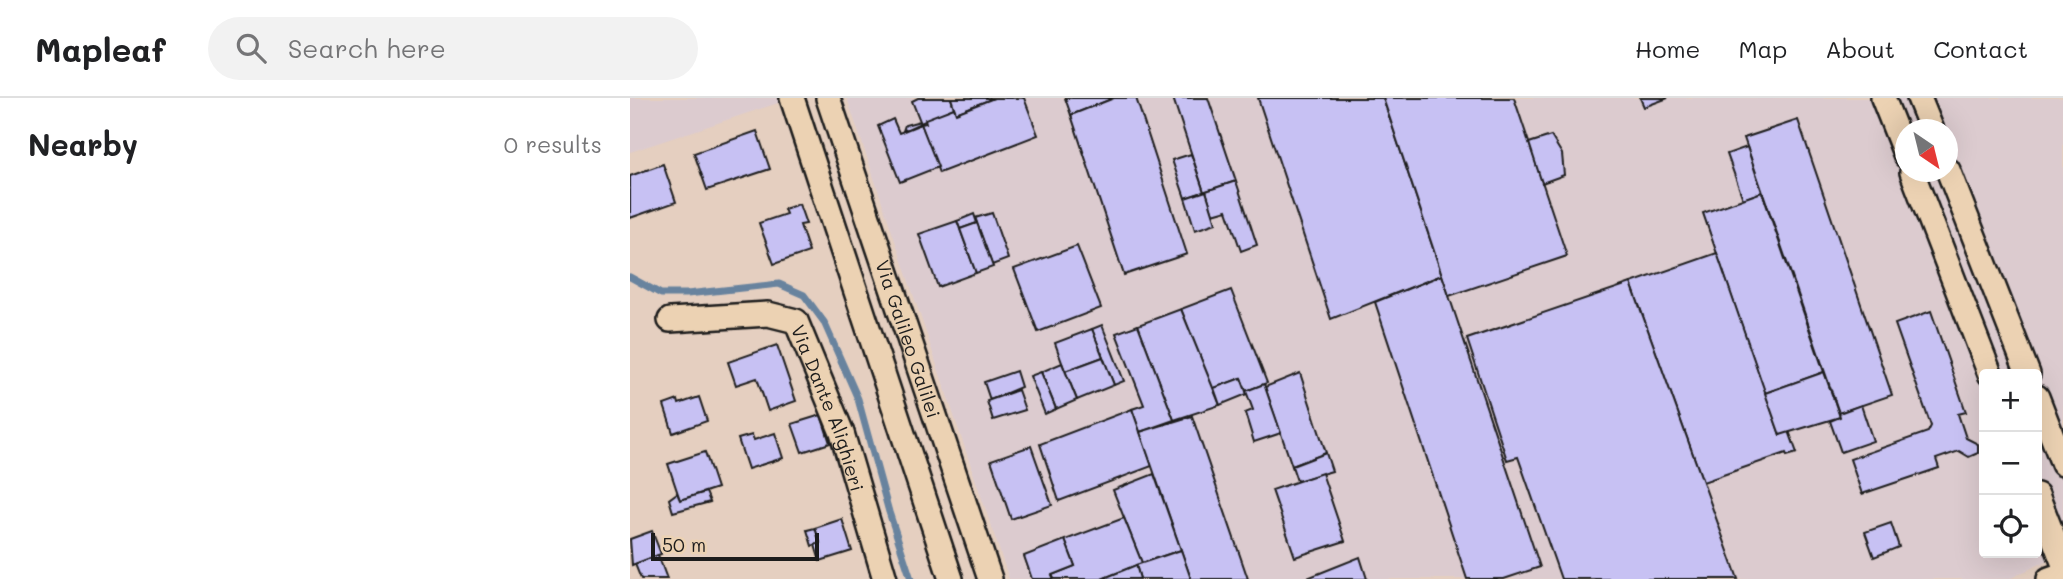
<!DOCTYPE html>
<meta charset="utf-8">
<style>
:root{--surface:#fff;--page:#f2f2f2;--text:#202124;--muted:#757577;--line:#e0e0e0}
body{margin:0;font-family:Mali,sans-serif;background:var(--page);color:var(--text)}
.controls{position:absolute;right:21px;bottom:21px;display:grid;overflow:hidden;border-radius:7px;box-shadow:0 7px 28px #0002}
.controls button{width:63px;height:63px;display:grid;place-items:center;padding:0;border:0;border-bottom:2px solid var(--line);background:var(--surface);color:var(--text);font:35px sans-serif}
.compass{position:absolute;left:1265px;top:21px;width:63px;height:63px;border-radius:50%;background:var(--surface);box-shadow:0 7px 28px #0002;rotate:145deg}
.scale{position:absolute;left:21px;bottom:18px;width:168px;box-sizing:border-box;padding-left:7px;border:4px solid #1c1c1c;border-top:0;font-size:19px;line-height:24px;white-space:nowrap;color:#1c1c1c;-webkit-text-stroke:5px #ecd2b3;paint-order:stroke}
.list{margin:0;padding:0;list-style:none}
h2{display:flex;justify-content:space-between;align-items:center;height:91px;margin:0;padding:0 28px;font-size:30px}
h2 small{font-size:23px;font-weight:400;color:var(--muted)}
.icon{flex:none;width:38px;height:38px;fill:none;stroke:currentColor;stroke-width:2;stroke-linecap:round;stroke-linejoin:round}
.map{position:relative;flex:none;width:1433px;height:481px;overflow:hidden}
header{display:flex;align-items:center;gap:42px;box-sizing:border-box;height:98px;padding:0 35px;background:var(--surface);border-bottom:2px solid var(--line)}
header strong{font-size:33px}
nav{display:flex;gap:38px;margin-inline-start:auto;font-size:24px}
.search{width:490px;height:63px;background:var(--page);display:flex;align-items:center;gap:18px;box-sizing:border-box;padding:0 24px;border-radius:38px;color:var(--muted);font-size:26px}
main{display:flex}
aside{flex:1;background:var(--surface)}
.map>svg:first-child{display:block}
.built{fill:#dccbcf;fill-rule:evenodd}
.lines{fill:none;stroke-linecap:round;stroke-linejoin:round}
.stream{stroke:#67839e;stroke-width:7}
.building{fill:#c7c1f3;stroke:#1c1c1c;stroke-width:2}
.minor-casing{stroke:#1c1c1c;stroke-width:28}
.minor{stroke:#ecd2b3;stroke-width:23}
.labels{text-anchor:middle;dominant-baseline:central;stroke-width:6;stroke-linejoin:round;paint-order:stroke}
.street-label{font-size:19px;fill:#1c1c1c;stroke:#ecd2b3}
</style>
<header>
<strong>Mapleaf</strong>
<div class="search"><svg class="icon" aria-label="search" viewBox="0 0 24 24"><circle cx="10" cy="10" r="6"/><path d="M15 15l6 6"/></svg>Search here</div>
<nav><a>Home</a><a>Map</a><a>About</a><a>Contact</a></nav>
</header>
<main>
<aside>
<h2>Nearby<small>0 results</small></h2>
<ul class="list">
</ul>
</aside>
<div class="map">
<svg width="1433" height="481" viewBox="0 0 1433 481">
<rect width="100%" height="100%" fill="#e5cfc0"/>
<filter id="ink" filterUnits="userSpaceOnUse"><feTurbulence type="fractalNoise" baseFrequency=".0143" numOctaves="2"/><feDisplacementMap in="SourceGraphic" scale="14" xChannelSelector="R" yChannelSelector="G"/><feConvolveMatrix kernelMatrix="1 2 1 2 8 2 1 2 1" color-interpolation-filters="sRGB"/></filter>
<g filter="url(#ink)">
<g class="built">
<polygon points="0,0 163,0 0,54"/>
<path d="M217 0H1433V455L1379 481H379ZM1276 32H1318V74H1276ZM1354 276H1407V455H1354Z"/>
</g>
<g class="lines">
<polyline class="stream" points="0,179 31,196 57,196 149,186 174,197 194,224 228,301 259,414 281,481"/>
</g>
<g class="building">
<polygon points="288,0 321,0 324,10 273,33 275,27 290,23 282,3"/>
<polygon points="321,0 364,0 326,15"/>
<polygon points="364,0 394,0 408,37 309,75 291,26 296,25 295,21 324,10 326,15"/>
<polygon points="435,0 484,0 441,17"/>
<polygon points="484,0 506,0 557,156 494,177 441,17"/>
<polygon points="543,0 578,0 606,83 574,94"/>
<polygon points="628,0 753,0 812,177 701,221"/>
<polygon points="753,0 884,0 937,158 819,198"/>
<polygon points="1010,0 1038,0 1014,9"/>
<polygon points="263,21 269,35 291,26 308,69 270,84 248,28"/>
<polygon points="1168,22 1262,297 1209,315 1114,40"/>
<polygon points="127,33 140,71 77,92 64,55"/>
<polygon points="921,38 932,56 934,77 912,85 899,45"/>
<polygon points="1117,49 1132,94 1113,101 1097,56"/>
<polygon points="561,56 574,94 555,100 542,62"/>
<polygon points="33,66 46,104 0,120 0,78"/>
<polygon points="606,83 627,147 611,153 597,112 583,116 576,93"/>
<polygon points="576,93 586,125 565,132 555,100"/>
<polygon points="1132,94 1194,274 1135,295 1073,115"/>
<polygon points="169,106 176,126 170,127 179,154 144,166 129,125 156,116 154,111"/>
<polygon points="362,115 378,161 362,167 345,120"/>
<polygon points="344,116 347,125 330,131 327,123"/>
<polygon points="327,123 346,175 308,189 289,136"/>
<polygon points="347,125 363,169 346,175 330,131"/>
<polygon points="447,148 471,210 408,234 384,171"/>
<polygon points="1087,155 1150,337 1159,333 1167,355 1157,358 1156,355 1073,384 1001,185"/>
<polygon points="812,177 910,469 874,481 837,481 745,204"/>
<polygon points="1001,185 1073,384 1108,481 931,481 888,359 877,362 837,241"/>
<polygon points="601,192 637,285 616,293 611,280 582,291 551,211"/>
<polygon points="551,211 590,307 544,322 508,227"/>
<polygon points="1301,213 1336,314 1328,316 1336,340 1348,346 1348,355 1339,359 1329,353 1306,361 1309,370 1232,396 1220,361 1298,334 1301,328 1265,226"/>
<polygon points="472,227 494,283 484,287 462,231"/>
<polygon points="508,227 544,322 510,334 502,311 514,307 486,235"/>
<polygon points="462,231 473,259 435,273 425,245"/>
<polygon points="147,247 166,303 138,313 127,280 106,287 98,264"/>
<polygon points="473,259 484,287 447,302 435,273"/>
<polygon points="432,265 447,302 426,311 411,274"/>
<polygon points="386,273 391,289 360,302 354,284"/>
<polygon points="411,274 426,311 415,316 400,278"/>
<polygon points="1194,274 1210,319 1150,337 1135,295"/>
<polygon points="670,275 696,355 662,368 635,289"/>
<polygon points="611,280 617,296 590,307 584,290"/>
<polygon points="634,286 651,335 624,344 615,315 623,312 616,293"/>
<polygon points="388,292 395,312 363,322 357,303"/>
<polygon points="69,299 77,323 43,335 34,307 48,302 49,306"/>
<polygon points="1231,307 1243,343 1211,354 1200,323 1210,319 1209,315"/>
<polygon points="502,311 522,368 429,403 410,346"/>
<polygon points="191,317 200,345 172,354 162,326"/>
<polygon points="562,318 618,481 561,481 510,334"/>
<polygon points="145,335 153,360 118,371 108,341 122,337 124,342"/>
<polygon points="401,348 422,407 381,421 361,362"/>
<polygon points="75,354 87,390 50,402 38,366"/>
<polygon points="696,355 702,373 667,383 662,368"/>
<polygon points="692,375 715,443 665,459 642,392"/>
<polygon points="524,376 551,452 512,465 483,392"/>
<polygon points="76,394 80,404 43,414 39,401 47,395 50,402"/>
<polygon points="494,420 512,465 472,481 424,481 422,477 445,468 435,442"/>
<polygon points="212,421 222,453 190,463 185,447 190,445 185,430"/>
<polygon points="1261,425 1269,449 1244,459 1235,434"/>
<polygon points="185,430 190,445 182,448 177,432"/>
<polygon points="22,433 31,456 2,467 0,441"/>
<polygon points="435,442 445,468 422,477 424,481 402,481 394,458"/>
<polygon points="551,452 561,481 510,481 506,467"/>
<polygon points="28,457 37,481 11,481 5,466"/>
<polygon points="730,459 737,481 675,481"/>
<polygon points="506,467 510,481 472,481"/>
</g>
<g class="lines">
<defs>
<g id="minor">
<polyline points="162,0 321,481"/>
<path id="s1" d="M198 0 360 481"/>
<polyline points="1253,0 1276,58"/>
<polyline points="1289,0 1302,32"/>
<polyline points="1318,72 1398,276"/>
<polyline points="1282,74 1360,276"/>
<path id="s2" d="M40 222 138 216 166 223 212 335 255 481"/>
<polyline points="1407,299 1433,366"/>
<polyline points="1407,397 1433,464"/>
<polyline points="1419,481 1433,476"/>
</g>
</defs>
<use href="#minor" class="minor-casing"/>
<use href="#minor" class="minor"/>
</g>
</g>
<g class="labels">
<g class="street-label">
<text stroke="none"><textPath href="#s1" startOffset="254">Via Galileo Galilei</textPath></text>
<text stroke="none"><textPath href="#s2" startOffset="220">Via Dante Alighieri</textPath></text>
</g>
</g>
</svg>
<div class="controls">
<button>+</button>
<button>−</button>
<button><svg class="icon" aria-label="locate" viewBox="0 0 24 24"><circle cx="12" cy="12" r="6"/><path d="M12 2v4M12 18v4M2 12h4M18 12h4"/></svg></button>
</div>
<svg class="compass" viewBox="-18 -18 36 36"><path d="M0-13l5 13h-10z" fill="#e53935"/><path d="M0 13l5-13h-10z" fill="#757577"/></svg>
<div class="scale">50 m</div>
</div>
</main>
